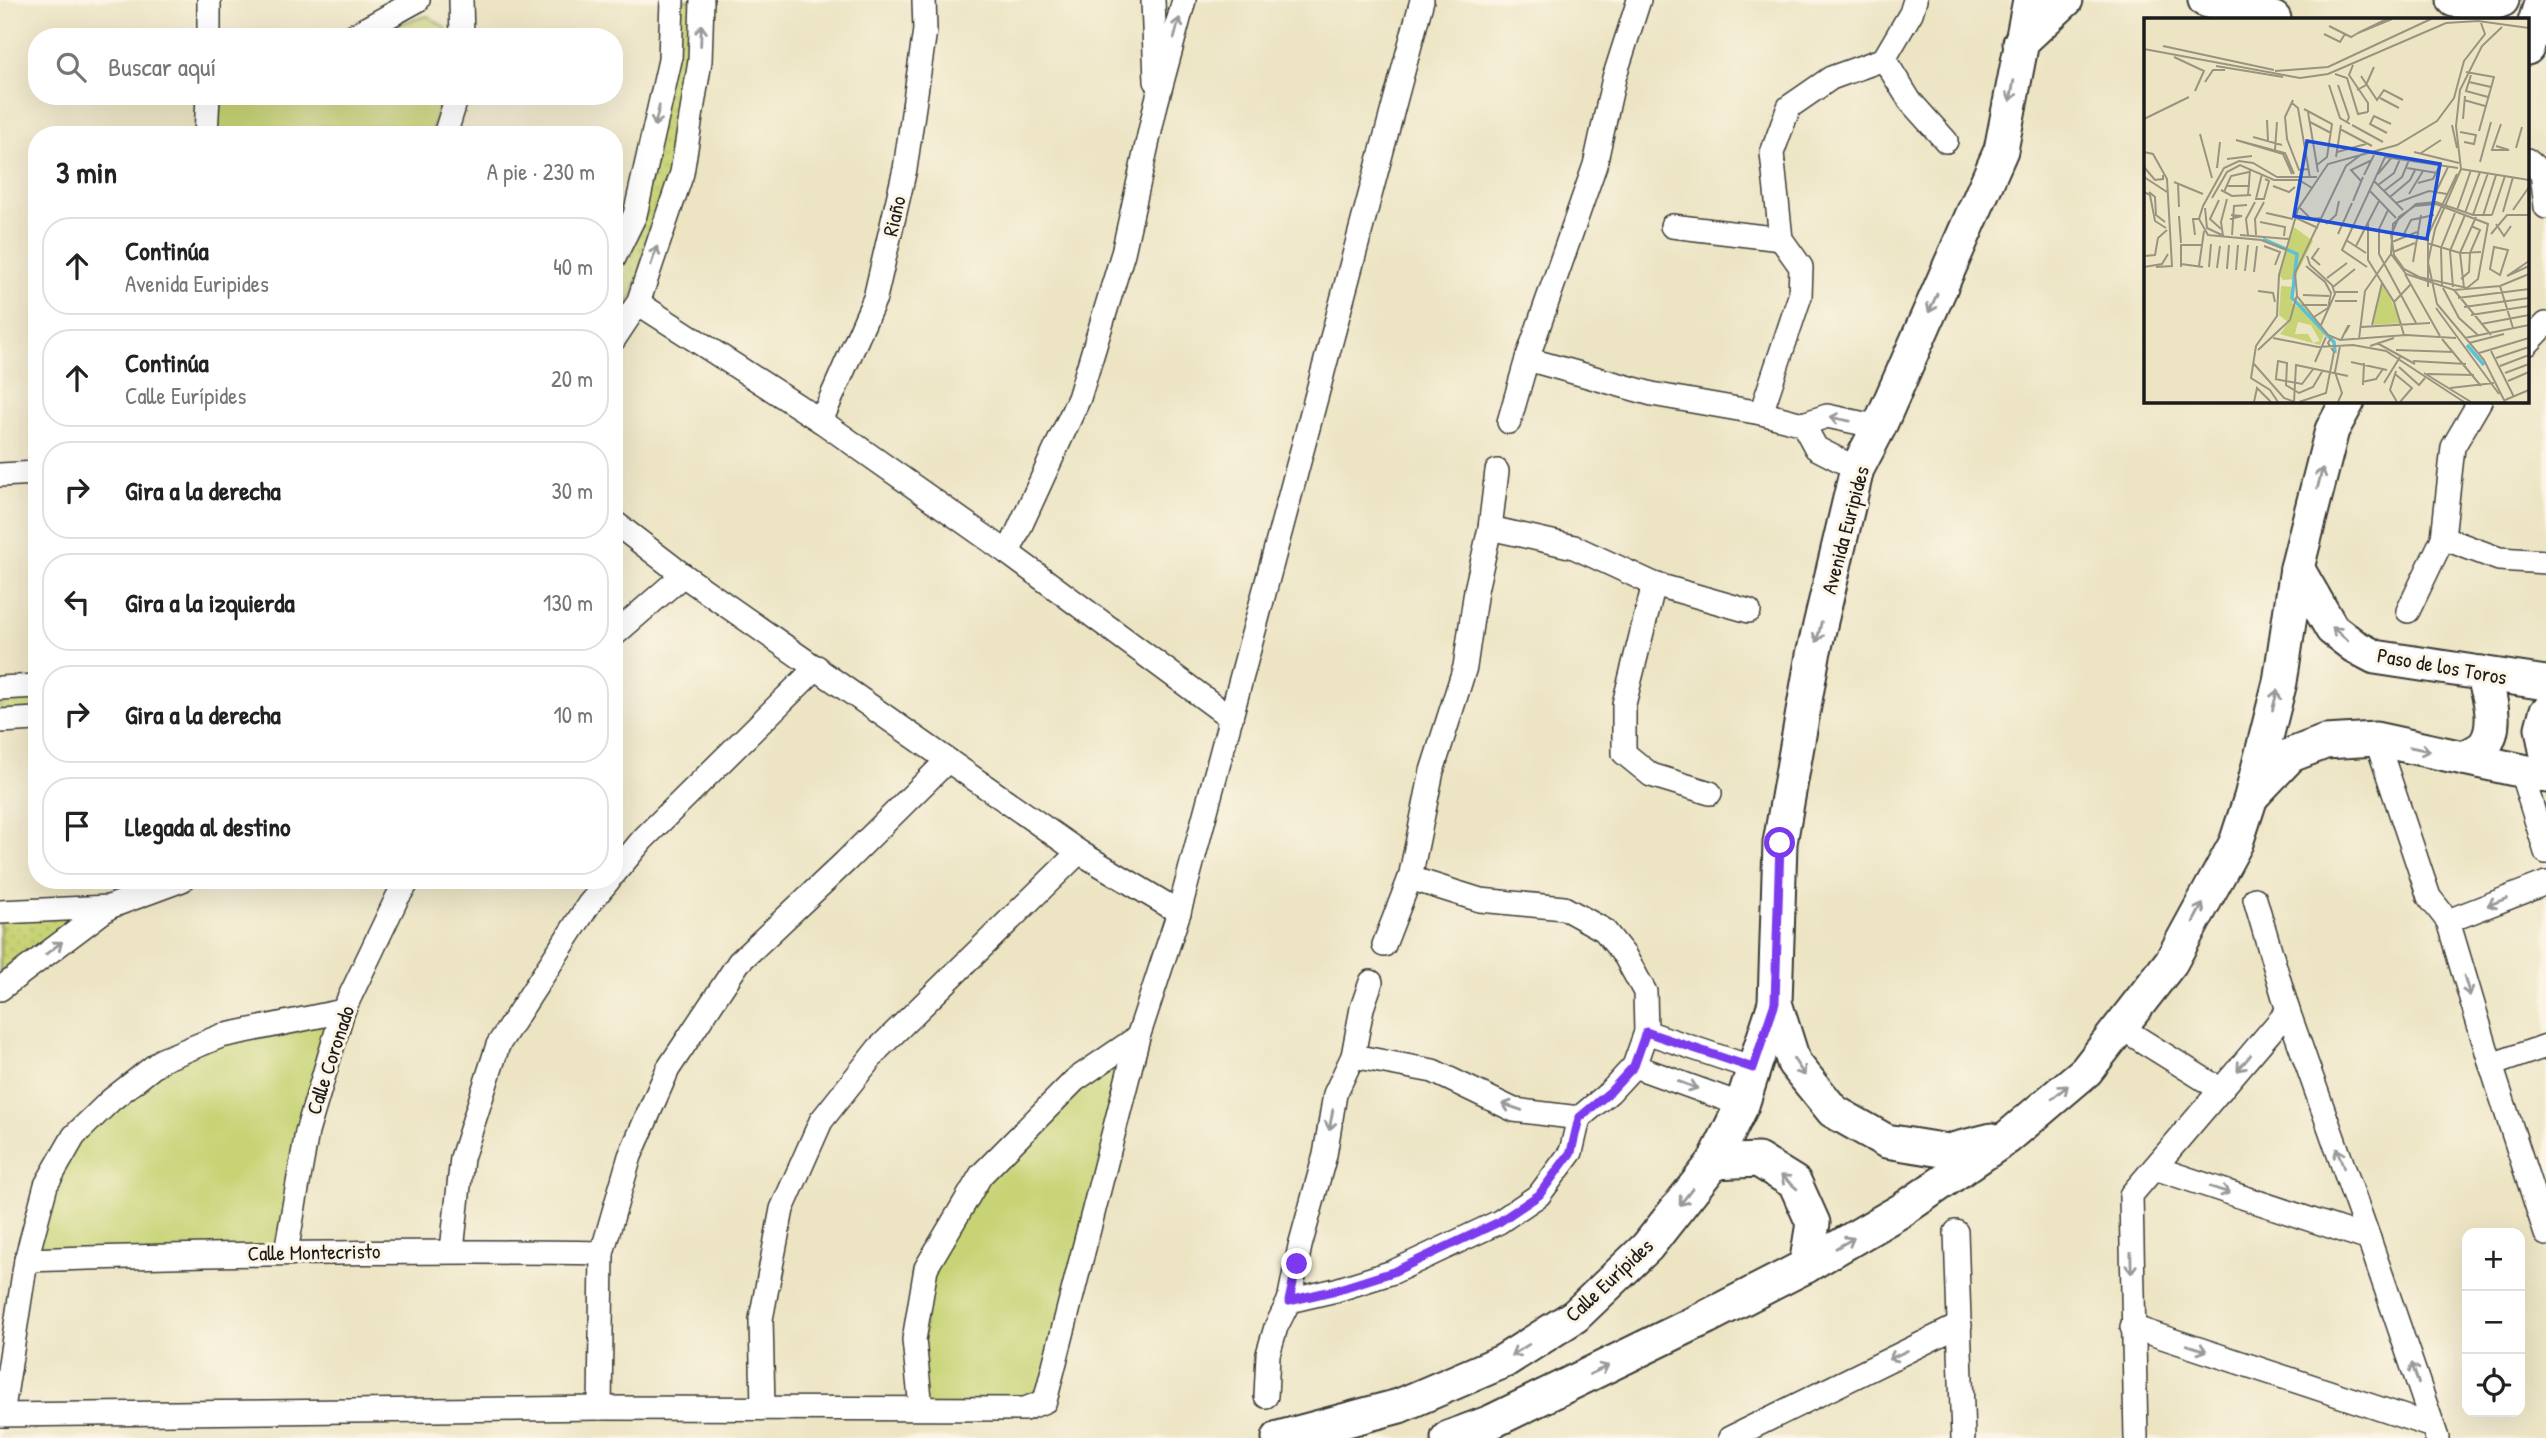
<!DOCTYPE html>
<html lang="es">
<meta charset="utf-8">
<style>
:root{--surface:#fff;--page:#f2f2f2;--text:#222;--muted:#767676;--line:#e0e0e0}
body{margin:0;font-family:"Patrick Hand",sans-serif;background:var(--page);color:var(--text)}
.controls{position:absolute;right:21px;bottom:21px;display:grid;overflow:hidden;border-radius:14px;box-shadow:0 7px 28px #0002}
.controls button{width:63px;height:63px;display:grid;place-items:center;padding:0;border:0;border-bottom:2px solid var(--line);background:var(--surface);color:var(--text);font:35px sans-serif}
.stop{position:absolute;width:21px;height:21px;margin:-16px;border:5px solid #7c3aed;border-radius:50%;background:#fff}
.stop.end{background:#7c3aed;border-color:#fff;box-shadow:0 2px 7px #0008}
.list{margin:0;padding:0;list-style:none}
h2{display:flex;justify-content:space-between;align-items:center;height:91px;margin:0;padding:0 28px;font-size:30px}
h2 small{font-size:23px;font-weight:400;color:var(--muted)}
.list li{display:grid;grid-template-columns:46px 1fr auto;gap:21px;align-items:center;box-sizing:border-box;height:98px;margin:0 14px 14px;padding:0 14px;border:2px solid var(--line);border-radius:28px}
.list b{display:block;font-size:26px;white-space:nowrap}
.list p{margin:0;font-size:23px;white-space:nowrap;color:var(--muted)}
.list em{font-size:23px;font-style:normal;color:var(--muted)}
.icon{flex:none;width:38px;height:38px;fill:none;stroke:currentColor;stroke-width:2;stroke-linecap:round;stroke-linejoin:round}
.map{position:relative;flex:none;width:2546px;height:1438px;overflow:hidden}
.search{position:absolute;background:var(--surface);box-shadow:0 7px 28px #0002;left:28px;top:28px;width:595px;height:77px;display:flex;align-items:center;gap:18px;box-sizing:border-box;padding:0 24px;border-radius:28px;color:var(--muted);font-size:26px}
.panel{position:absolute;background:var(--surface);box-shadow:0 7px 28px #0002;left:28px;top:126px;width:595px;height:763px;border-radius:28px}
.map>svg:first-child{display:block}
.grass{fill:url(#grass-dots);stroke:#727848;stroke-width:2}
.green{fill:#c7d375;stroke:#727848;stroke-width:2}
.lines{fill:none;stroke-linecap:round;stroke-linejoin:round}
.street-casing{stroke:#3b3a35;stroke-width:26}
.secondary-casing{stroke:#3b3a35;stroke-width:37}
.street{stroke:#fff;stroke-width:23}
.secondary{stroke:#fff;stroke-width:33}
.oneway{stroke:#999}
.route{stroke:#7c3aed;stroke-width:9}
.labels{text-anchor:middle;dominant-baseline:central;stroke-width:6;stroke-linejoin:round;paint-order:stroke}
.street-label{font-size:21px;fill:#1c1c1c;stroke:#fcf5e5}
.inset-river{fill:none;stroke:#5ac1d7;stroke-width:3.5}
.inset-road{fill:none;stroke:#999480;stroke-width:2}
.view{fill:#1d4ed8;fill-opacity:0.15;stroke:#1d4ed8;stroke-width:3.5}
.inset-edge{fill:none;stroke:#1c1c1c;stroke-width:3.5}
</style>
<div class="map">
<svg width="2546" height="1438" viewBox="0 0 2546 1438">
<defs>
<pattern id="grass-dots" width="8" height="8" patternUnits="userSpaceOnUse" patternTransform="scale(1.75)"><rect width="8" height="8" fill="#c7d375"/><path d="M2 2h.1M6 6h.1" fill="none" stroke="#aab565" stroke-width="1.8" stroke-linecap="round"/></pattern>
</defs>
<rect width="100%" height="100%" fill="#fcf5e5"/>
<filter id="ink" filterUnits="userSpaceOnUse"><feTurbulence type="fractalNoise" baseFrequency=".0143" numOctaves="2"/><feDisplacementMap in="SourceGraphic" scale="14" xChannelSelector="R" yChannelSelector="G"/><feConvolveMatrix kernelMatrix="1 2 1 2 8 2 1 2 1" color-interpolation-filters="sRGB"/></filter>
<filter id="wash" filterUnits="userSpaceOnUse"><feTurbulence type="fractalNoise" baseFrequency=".00686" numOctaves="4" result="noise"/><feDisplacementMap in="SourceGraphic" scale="28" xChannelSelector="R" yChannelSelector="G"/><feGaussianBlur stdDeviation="1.57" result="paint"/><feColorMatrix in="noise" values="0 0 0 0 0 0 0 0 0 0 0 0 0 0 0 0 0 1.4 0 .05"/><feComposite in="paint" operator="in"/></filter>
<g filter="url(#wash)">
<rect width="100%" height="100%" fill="#ece4c3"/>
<g class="grass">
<polygon points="672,0 702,0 682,173 614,339 614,258"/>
<polygon points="37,686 37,719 0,721 0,688"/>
<polygon points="109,907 0,989 0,912"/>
</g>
<g class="green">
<polygon points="428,16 446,28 448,37 368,37 389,26"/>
<polygon points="239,96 443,96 431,135 215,135 219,104"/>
<polygon points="343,1011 286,1252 26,1260 74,1136 162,1060"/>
<polygon points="1138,1037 1045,1401 921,1408 926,1268 981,1175"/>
</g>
</g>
<g filter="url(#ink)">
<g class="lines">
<defs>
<g id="street">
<polyline points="461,0 462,37"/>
<polyline points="1153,0 1156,81"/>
<polyline points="209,37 209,0"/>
<polyline points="351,37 418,0"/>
<polyline points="1884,59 1910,101 1946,141"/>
<polyline points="206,135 208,96"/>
<polyline points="445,135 457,96"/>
<polyline points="2527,160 2542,173 2546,207"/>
<polyline points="1672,226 1781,239"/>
<polyline points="614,258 635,215 670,60 672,0"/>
<polyline points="638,303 821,421 1008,553 1231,718"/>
<polyline points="614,339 638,303 682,173 700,61 702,0"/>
<polyline points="2527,344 2546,324"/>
<polyline points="1527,359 1652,394 1761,413 1803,424 1827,416 1879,427"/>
<polyline points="1761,413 1800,296 1801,267 1781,239 1772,153 1789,107 1831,78 1884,59 1911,13 1915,0"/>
<polyline points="821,421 875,298 905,169 925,30 924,0"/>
<polyline points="1509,422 1527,359 1595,165 1614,78 1639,0"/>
<polyline points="1803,424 1816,448 1857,469"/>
<polyline points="0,475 37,473"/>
<polyline points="614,522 683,575 1079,852 1179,912"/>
<polyline points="1490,528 1574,547 1654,584 1749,611"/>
<polyline points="2443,538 2499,559 2546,562"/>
<polyline points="1008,553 1079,398 1123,253 1156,104 1184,0"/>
<polyline points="1654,584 1624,704 1624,753 1651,775 1710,793"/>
<polyline points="2408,611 2443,538 2453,447 2480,401"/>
<polyline points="614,635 683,575"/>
<polyline points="0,688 37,686"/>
<polyline points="0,721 37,719"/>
<polyline points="2376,739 2429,897 2448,921 2491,1065 2546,1234"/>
<polyline points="2521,771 2546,852"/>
<polyline points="614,874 643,839 817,667"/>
<polyline points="2255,899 2288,1011 2369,1239 2437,1438"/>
<polyline points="0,912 109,907 182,880"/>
<polyline points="2448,921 2546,883"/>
<polyline points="1384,945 1410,878 1432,771 1465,667 1476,590 1490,528 1497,471"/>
<polyline points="0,989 109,907"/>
<polyline points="2120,1027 2221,1090"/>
<polyline points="1646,1032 1753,1068"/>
<polyline points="1353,1056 1433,1071 1514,1110 1579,1118"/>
<polyline points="2491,1065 2546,1046"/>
<polyline points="1634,1066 1742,1105"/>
<polyline points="2155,1168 2369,1239"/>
<polyline points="1956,1232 1963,1438"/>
<polyline points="452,1250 462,1158 498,1045 589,904 609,880"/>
<polyline points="286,1252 307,1132 343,1011 397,898 409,880"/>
<path d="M26 1260C218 1254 410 1250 602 1253"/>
<polyline points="1289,1301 1336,1290 1393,1272 1499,1222 1539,1195 1571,1152 1579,1118 1610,1092 1634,1066 1646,1032 1645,992 1625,956 1604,930 1564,908 1480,900 1410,878"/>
<polyline points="2132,1327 2432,1426"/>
<polyline points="1266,1396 1268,1354 1276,1327 1289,1301 1300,1246 1325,1155 1335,1094 1353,1056 1362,1008 1371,982"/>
<polyline points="763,1407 761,1319 782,1209 821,1121 878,1049 1079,852"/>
<polyline points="600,1408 602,1253 630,1156 668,1069 739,962 845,862 948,760"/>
<polyline points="921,1408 914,1340 926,1268 981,1175 1075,1080 1138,1037"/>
<polyline points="0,1415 600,1408 1025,1409 1045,1401 1138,1037 1179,912 1422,0"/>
<polyline points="2,1415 26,1260 46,1185 74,1136 111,1100 162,1060 221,1036 343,1011"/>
<polyline points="1730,1438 1960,1325"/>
<polyline points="2136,1438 2131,1195 2288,1011"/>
</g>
<g id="secondary">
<polyline points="2205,0 2274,19"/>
<polyline points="2454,0 2491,4 2502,0"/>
<polyline points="2020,43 2066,0"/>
<polyline points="2527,48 2542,0"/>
<polyline points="2297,568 2332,629 2354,646 2375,657 2546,683"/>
<polyline points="2546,713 2542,728 2546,750"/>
<path d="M2464 758C2470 755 2479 751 2484 746 2499 727 2490 694 2482 673"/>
<polyline points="2253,795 2291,755 2325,742 2376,739 2546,776"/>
<polyline points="1775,1003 1794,1063 1833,1111 1886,1141 1948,1151 1992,1140"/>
<polyline points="1714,1162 1758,1160 1795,1183 1813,1223 1806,1266"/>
<polyline points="1279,1438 1399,1406 1504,1361 1575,1316 1647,1247 1714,1162 1742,1105 1775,1003 1780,843 1813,655 1857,469 1879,427 2001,150 2030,0"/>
<polyline points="1448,1438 1491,1422 1707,1317 1806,1266 1902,1210 2008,1137 2086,1071 2171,962 2236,843 2251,797 2280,682 2297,568 2332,430 2348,401"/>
</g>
</defs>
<use href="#street" class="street-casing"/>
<use href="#secondary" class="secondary-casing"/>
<use href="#street" class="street"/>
<use href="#secondary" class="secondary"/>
</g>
<defs><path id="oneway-shaft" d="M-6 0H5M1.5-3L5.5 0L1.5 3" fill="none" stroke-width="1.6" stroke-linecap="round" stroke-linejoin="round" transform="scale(1.75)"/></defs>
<g class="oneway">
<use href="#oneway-shaft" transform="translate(1177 28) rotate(-75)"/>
<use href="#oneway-shaft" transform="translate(701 35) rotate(-88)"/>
<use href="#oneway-shaft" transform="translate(2012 91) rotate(100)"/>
<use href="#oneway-shaft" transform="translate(657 116) rotate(103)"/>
<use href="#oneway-shaft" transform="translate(654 256) rotate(-71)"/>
<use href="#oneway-shaft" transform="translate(1933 303) rotate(114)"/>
<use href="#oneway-shaft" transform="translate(1840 419) rotate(-169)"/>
<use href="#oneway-shaft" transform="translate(2320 478) rotate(-76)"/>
<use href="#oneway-shaft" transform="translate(1819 632) rotate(103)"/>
<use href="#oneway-shaft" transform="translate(2340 634) rotate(-139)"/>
<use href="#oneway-shaft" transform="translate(2275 700) rotate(-76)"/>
<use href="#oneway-shaft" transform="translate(2420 749) rotate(12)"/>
<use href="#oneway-shaft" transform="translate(2497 902) rotate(159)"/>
<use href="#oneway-shaft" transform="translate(2198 913) rotate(-62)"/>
<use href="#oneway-shaft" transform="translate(54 948) rotate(-37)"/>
<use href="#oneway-shaft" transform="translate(2467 986) rotate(74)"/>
<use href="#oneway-shaft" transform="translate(2244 1063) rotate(130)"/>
<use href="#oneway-shaft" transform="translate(1799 1067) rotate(56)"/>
<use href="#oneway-shaft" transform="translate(1688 1085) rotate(20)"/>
<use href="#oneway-shaft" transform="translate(2060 1092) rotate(-40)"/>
<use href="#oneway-shaft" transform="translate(1512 1107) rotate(-161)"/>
<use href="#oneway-shaft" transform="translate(1331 1120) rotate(100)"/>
<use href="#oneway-shaft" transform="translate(2340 1158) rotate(-110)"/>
<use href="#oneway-shaft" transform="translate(1789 1182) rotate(-139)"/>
<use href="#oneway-shaft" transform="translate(2220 1190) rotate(18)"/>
<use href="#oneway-shaft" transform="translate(1686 1197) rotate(128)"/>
<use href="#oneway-shaft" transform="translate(1845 1243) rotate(-30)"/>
<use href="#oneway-shaft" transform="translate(2131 1263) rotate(89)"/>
<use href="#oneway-shaft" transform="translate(2197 1348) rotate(18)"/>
<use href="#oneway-shaft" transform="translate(1520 1350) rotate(148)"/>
<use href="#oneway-shaft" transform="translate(1898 1355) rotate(154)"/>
<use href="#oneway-shaft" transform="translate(1599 1370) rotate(-26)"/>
<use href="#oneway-shaft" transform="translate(2415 1373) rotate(-109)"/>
</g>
</g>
<g class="lines" filter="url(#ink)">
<polyline class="route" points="1297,1264 1289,1301 1336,1290 1393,1272 1499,1222 1539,1195 1571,1152 1579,1118 1610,1092 1634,1066 1646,1032 1753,1068 1775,1003 1780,843"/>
</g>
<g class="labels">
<g class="street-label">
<text transform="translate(894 216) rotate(-77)">Riaño</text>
<text transform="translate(1845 530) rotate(-75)">Avenida Euripides</text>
<text transform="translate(2442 666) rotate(10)">Paso de los Toros</text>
<text transform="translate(330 1060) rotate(-72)">Calle Coronado</text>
<text transform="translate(314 1252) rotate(-1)">Calle Montecristo</text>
<text transform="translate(1609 1280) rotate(-43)">Calle Eurípides</text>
</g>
</g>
<g transform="translate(2144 18)">
<rect width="385" height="385" fill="#ece4c3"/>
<path d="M150 209 169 223 150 261 139 262 135 257ZM238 265 243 273 258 305 228 307ZM137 268 150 269 148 285 159 292 153 279 181 314 176 327 136 316 148 300 144 304 135 297ZM154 304 167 307 176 323 169 325 164 316H151Z" fill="#c7d375" fill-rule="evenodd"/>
<path class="inset-river" d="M119 221 153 236 148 280 190 324 191 335M323 327 340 347"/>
<path class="inset-road" d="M243 1 214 15 248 1M185 8 207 19 214 15M358 9 338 28 316 72 312 108 317 151 291 211 284 244 293 286 340 342 361 384M180 16 196 24 201 16M19 28 130 52M0 31 156 60 184 56 302 5 334 3 385 10M30 39 60 53 51 73M209 47 205 57 224 85V94M72 48 139 59M131 53 184 49 287 1M322 54 350 59 335 113M191 56 203 60 214 96 224 94M327 57 322 73 344 79M217 58 233 82 240 72 259 82M61 64 69 52H81M325 64 347 69M185 67 196 100 206 106M194 67 205 99 203 104M213 72 222 67 230 49M236 80 255 90M149 82 141 99 143 121 155 152 164 151M320 82 341 88M148 85 154 90 166 160M160 91 188 106 183 139 173 147M164 94 174 154M0 101 45 79M319 101 321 78M123 102 124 123M166 104 187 115M208 107 239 124M308 107 313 130M196 111 228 128M316 114 332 117 330 126 320 124M243 115 226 106 230 98 247 106M56 116 68 160M109 119 138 127M352 128 365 132H348L357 106M372 130 378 109M131 132 133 104M0 134 9 136 23 161 28 248 12 249M193 134 222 126M270 134 315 145M277 135 297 122M192 139 197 107M83 141 108 138M336 144 347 104M0 149 11 162 19 161V157M73 150 76 124M263 150 293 155M317 151 385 162M118 156 112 181H120L125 163 121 161M148 156 139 136 92 122 141 135 150 156M234 156 248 139M220 157 230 137M0 159 23 174M217 163 207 152 228 142M230 163 259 192M30 164 59 176M274 165 289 161 296 147M34 166 35 189M234 167 250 155 256 141M82 168H106M129 168 145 174 151 169M77 172 88 178 107 177M225 172 252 200M240 173 258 159 265 142M0 174 6 177 11 203 22 210M5 174 11 179 12 197 21 204M80 174 87 158 105 154M292 174 304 149M265 176 279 153M104 177 106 152M246 179 266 162 271 152M68 180 83 154 96 147 130 162H155L168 170M75 182 66 201 77 211M209 183 219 159M252 185 285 173 303 176M292 186 344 206 334 261 323 270 275 259 260 251 250 237 247 217 255 199 271 188ZM61 190 63 210 80 218M156 190 167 201 178 200M244 192 235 211V236L272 305M313 192 327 152M369 192 385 169M359 194 369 159M122 195 149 201M321 195 336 154M329 197 344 155M348 197H329L292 184 272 186 249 206 247 236 262 256 310 272 356 268 385 256M348 197 361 158M35 198 37 225M339 198 352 157M150 199 174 210M86 201 98 198 87 197M116 204 141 209 140 218M224 205V242L250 284 260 317M182 206 192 197 195 183M352 206 360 218 367 208M194 216 208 185M347 216 363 197H385M51 217 49 201H55M88 217 90 188 103 187M96 217 145 221M104 217 102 201 111 184M112 217 111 201 120 184M79 218 77 204 83 181M259 218 267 202 290 197M202 222 222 235M248 224 273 214M283 225 316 235 337 234M120 228 136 234 131 247M212 228 235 183M350 229 364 232 356 257 346 251ZM175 230 168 240 176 247M143 232 117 222 64 217 55 201 59 188 80 150 95 143 109 145 133 159H173M249 234 271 225M0 238 11 237 14 220 23 212M163 238 166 247 188 267 191 276 177 307M269 244 277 197M37 246 59 249M55 248 60 213M162 248 181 264 187 275 184 290 170 299M0 249 18 246 24 236M37 249V227H57M65 249 67 226M223 249 198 232 241 139 314 150M73 250 76 228M83 251 85 227M92 252 94 227M101 253 104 227M110 254 113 228M261 256 296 318M363 258 385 243M363 258 385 248M183 260 203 245M317 261 325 254 326 235 336 212 327 208M298 268 297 230 311 195M356 268 369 310M189 269 211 251M284 269V217L313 156M309 269 306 233 321 197M299 270 315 300 335 318M320 270 316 235 332 199M310 272 347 317M114 273 129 275 131 284M191 274H214M159 277 185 278M153 278 184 317 196 322 262 317 312 320M314 280 385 271M191 283H213M250 284 267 266M158 287H183M320 289 385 280M292 290 355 376M327 297 385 288M337 306 385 297M228 307 238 265M217 309 286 305M129 320 174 329 209 327 242 333 320 384M321 320 385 307M215 321 221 273 247 236M298 321 337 368M197 322 204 308H205L201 315M233 325 271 346M325 325 360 316M226 328 250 320M114 332 146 302 153 277 151 255 202 148 218 136M252 332 310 334M347 333 370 379M335 335 385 320M352 340 385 329M269 343 322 346M171 344 182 319M207 344 243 352M110 346 140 380 151 384M356 348 385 337M255 349 275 367 281 360M252 353 246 372 253 384M280 355 327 384M361 355 385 346M251 356 268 370 256 384M283 356 330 357M132 360 134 343 143 345 142 367 155 375 169 369 179 352M131 361 158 366 170 350M364 363 385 354M218 364 232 361 239 351M240 365 256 339M219 367 220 345M306 370 350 365M361 382 385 372M110 384 113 370 127 384M134 384 126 372 107 360 112 328 133 298 135 257 154 191 184 146 253 127 293 103 310 80 320 43 341 16 337 5M150 384 152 347 204 358M155 384 182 375 190 334 184 325 187 320M194 384 198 375 191 354 196 328"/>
<path class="view" d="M163 123 296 146 283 221 150 198Z"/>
<rect width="385" height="385" class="inset-edge"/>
</g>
</svg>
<div class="controls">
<button>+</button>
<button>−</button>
<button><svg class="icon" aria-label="locate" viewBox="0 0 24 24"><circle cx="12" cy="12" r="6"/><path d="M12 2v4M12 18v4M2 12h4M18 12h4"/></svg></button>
</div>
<div class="stop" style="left:1780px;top:843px"></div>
<div class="stop end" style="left:1297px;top:1264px"></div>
<div class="search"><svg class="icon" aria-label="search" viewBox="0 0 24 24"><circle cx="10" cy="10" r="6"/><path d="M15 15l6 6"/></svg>Buscar aquí</div>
<section class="panel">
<h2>3 min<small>A pie · 230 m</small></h2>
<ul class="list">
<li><svg class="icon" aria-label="ahead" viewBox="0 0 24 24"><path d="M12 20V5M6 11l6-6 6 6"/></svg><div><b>Continúa</b><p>Avenida Euripides</p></div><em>40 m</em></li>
<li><svg class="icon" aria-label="ahead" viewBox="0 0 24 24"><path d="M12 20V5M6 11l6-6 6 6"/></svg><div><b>Continúa</b><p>Calle Eurípides</p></div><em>20 m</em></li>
<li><svg class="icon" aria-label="right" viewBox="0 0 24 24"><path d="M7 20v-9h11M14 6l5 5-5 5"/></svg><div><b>Gira a la derecha</b></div><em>30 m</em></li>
<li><svg class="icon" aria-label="left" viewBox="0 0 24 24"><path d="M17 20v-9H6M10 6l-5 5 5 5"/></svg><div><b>Gira a la izquierda</b></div><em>130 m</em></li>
<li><svg class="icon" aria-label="right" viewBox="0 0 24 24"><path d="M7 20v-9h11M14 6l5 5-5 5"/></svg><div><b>Gira a la derecha</b></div><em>10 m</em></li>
<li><svg class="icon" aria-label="arrive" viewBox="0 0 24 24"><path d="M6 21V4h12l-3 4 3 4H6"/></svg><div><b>Llegada al destino</b></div></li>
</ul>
</section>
</div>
